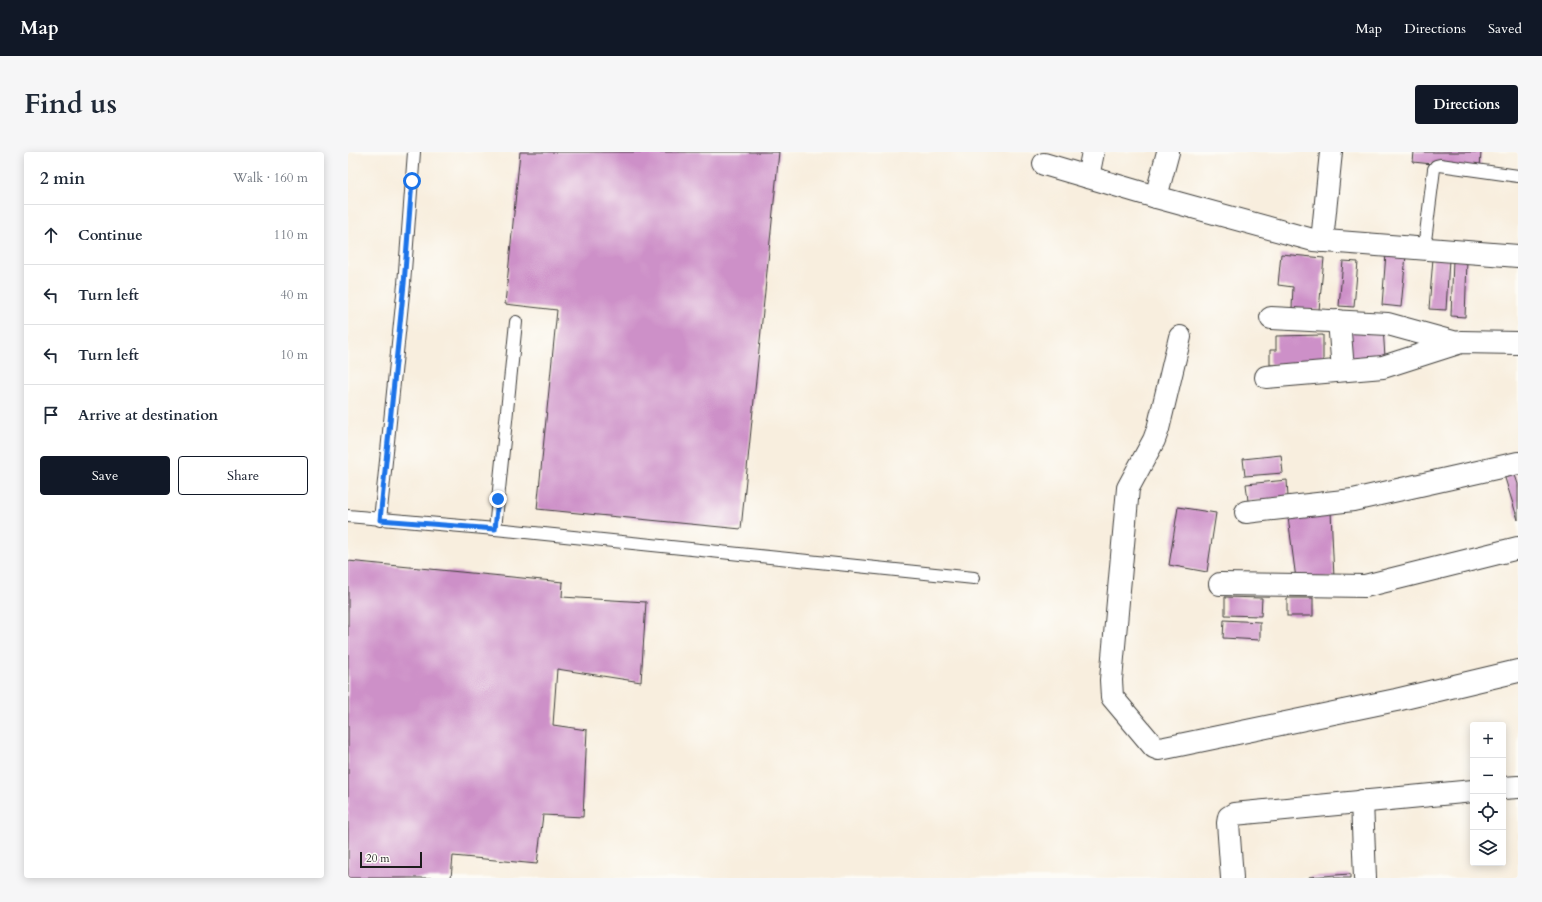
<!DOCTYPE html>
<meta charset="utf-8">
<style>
:root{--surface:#fff;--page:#f6f6f7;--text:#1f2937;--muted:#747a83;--line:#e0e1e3;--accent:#111827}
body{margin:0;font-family:Cardo,serif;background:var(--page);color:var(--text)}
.controls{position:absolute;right:12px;bottom:12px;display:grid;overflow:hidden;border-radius:4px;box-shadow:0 2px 10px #0003}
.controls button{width:36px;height:36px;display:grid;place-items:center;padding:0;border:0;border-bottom:1px solid var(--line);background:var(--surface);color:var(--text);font:20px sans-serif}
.scale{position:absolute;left:12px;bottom:10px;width:62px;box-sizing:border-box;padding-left:4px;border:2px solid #1c1c1c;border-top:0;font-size:11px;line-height:14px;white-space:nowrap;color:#1c1c1c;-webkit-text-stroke:3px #fdfcf7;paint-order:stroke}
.stop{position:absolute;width:12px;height:12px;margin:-9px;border:3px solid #1a73e8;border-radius:50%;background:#fff}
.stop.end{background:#1a73e8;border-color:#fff;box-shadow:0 1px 4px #0008}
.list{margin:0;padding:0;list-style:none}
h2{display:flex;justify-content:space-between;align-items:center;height:52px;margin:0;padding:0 16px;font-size:17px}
h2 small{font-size:13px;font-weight:400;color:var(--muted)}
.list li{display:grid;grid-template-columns:26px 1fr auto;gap:12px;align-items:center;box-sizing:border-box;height:60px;padding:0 16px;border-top:1px solid var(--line)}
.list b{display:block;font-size:15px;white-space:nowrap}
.list em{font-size:13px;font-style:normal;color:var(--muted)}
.actions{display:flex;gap:8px;padding:12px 16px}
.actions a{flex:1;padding:9px 0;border:1px solid var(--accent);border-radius:4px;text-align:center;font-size:14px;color:var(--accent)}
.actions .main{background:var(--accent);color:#fff}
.icon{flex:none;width:22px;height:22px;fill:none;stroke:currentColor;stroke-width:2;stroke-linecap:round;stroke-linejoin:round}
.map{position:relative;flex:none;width:1170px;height:726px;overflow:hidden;border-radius:4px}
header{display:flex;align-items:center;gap:24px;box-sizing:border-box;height:56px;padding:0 20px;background:var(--accent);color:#fff}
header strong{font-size:19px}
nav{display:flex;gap:22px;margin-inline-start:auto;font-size:14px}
.intro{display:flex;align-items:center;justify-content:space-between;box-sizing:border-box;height:96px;padding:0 24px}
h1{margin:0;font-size:28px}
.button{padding:10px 18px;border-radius:4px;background:var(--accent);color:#fff;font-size:14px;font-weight:700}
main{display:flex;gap:24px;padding:0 24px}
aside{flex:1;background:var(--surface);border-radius:4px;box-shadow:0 2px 10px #0003}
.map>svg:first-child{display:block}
.building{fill:#cd90c8}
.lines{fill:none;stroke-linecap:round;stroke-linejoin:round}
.service-casing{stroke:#3d3c39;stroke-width:14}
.minor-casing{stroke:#3d3c39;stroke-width:24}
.service{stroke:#fff;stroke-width:12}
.minor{stroke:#fff;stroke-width:22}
.route{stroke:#1a73e8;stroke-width:5}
</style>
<header>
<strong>Map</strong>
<nav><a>Map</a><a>Directions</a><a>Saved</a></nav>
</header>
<div class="intro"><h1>Find us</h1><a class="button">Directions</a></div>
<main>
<aside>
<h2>2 min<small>Walk · 160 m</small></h2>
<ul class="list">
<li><svg class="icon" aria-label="ahead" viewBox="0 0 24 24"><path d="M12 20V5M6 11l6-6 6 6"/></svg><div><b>Continue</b></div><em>110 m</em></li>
<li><svg class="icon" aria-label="left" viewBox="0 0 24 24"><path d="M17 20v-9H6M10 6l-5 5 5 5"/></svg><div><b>Turn left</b></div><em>40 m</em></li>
<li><svg class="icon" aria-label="left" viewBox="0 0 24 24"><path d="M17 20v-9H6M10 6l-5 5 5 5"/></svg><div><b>Turn left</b></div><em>10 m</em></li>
<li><svg class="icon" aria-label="arrive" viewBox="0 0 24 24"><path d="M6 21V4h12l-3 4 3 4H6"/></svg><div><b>Arrive at destination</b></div></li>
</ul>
<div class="actions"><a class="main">Save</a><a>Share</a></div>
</aside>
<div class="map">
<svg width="1170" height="726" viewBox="0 0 1170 726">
<rect width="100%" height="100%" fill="#fdfcf7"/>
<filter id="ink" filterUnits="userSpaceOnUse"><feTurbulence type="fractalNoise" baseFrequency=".025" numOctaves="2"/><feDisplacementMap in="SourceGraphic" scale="8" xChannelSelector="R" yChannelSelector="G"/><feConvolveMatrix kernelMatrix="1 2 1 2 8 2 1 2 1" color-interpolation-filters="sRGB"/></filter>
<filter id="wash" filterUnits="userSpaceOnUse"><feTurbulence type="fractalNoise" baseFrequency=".012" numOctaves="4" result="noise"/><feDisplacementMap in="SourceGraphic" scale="16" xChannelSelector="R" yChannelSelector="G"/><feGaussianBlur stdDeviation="0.9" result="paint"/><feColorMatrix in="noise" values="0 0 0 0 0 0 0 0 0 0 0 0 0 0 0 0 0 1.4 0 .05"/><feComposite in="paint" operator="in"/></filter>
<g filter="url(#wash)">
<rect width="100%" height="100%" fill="#f8eede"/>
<g id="blocks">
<g class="building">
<polygon points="172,0 431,0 393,377 189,357 209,158 157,152"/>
<polygon points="1066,0 1133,0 1132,17 1065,10"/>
<polygon points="1038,101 1058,103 1053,155 1034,153"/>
<polygon points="933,102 976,106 971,158 944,156 945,135 930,133"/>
<polygon points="1085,106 1101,107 1098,158 1081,157"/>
<polygon points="1105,107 1119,108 1117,165 1103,164"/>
<polygon points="995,109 1010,110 1006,155 991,154"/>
<polygon points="1035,175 1037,205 997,207 995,177"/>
<polygon points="975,183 975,212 922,213 922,198 928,198 928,184"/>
<polygon points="933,303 935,321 897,324 895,307"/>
<polygon points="1166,320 1170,332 1170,368 1156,323"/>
<polygon points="939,328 940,345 900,349 898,332"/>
<polygon points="830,355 868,361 859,420 821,413"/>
<polygon points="983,359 986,426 948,427 940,365"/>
<polygon points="0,409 215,430 214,445 298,450 293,530 209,517 205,573 239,578 235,665 195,663 189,712 105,704 103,726 0,726"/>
<polygon points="877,445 914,446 913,464 877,463"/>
<rect x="939" y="446" width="26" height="18"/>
<polygon points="876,468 912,470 912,488 875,486"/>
<polygon points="1002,722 1002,726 961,726 961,725"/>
</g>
</g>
</g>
<g filter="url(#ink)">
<use href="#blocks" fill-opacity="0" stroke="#3d3c39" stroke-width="1"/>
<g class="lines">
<defs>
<g id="service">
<polyline points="1076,97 1086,17 1088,14 1092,13 1170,24"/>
<polyline points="0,364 147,377 626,426"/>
<polyline points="32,368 56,132 66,0"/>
<polyline points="147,377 168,170"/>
</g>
<g id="minor">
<polyline points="696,12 808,45 965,88 1170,104"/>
<polyline points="740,25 745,0"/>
<polyline points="808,45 820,0"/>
<polyline points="974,89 983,0"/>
<polyline points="923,166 1040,172 1109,191"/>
<polyline points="991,169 995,218"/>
<polyline points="832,185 810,277 806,288 780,336 763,528 764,545 806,595 811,597 817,596 1048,548 1170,519"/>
<polyline points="918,225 1035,215 1113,190 1170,191"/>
<polyline points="898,360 1005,348 1170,311"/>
<polyline points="872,432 1017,434 1170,396"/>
<polyline points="1155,636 1170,635"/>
<polyline points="1014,649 1017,726"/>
<polyline points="884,726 880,671 881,665 886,662 1125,639"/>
</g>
</defs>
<use href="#service" class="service-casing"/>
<use href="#minor" class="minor-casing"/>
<use href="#service" class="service"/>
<use href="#minor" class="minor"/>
</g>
</g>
<g class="lines" filter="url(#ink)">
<polyline class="route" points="64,29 56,132 32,368 147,377 150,347"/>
</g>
</svg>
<div class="controls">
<button>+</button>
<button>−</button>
<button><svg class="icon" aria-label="locate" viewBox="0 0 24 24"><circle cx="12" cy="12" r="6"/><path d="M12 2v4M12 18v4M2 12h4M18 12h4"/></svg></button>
<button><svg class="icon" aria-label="layers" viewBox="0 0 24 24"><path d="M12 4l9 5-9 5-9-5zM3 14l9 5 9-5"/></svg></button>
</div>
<div class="scale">20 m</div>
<div class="stop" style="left:64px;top:29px"></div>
<div class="stop end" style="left:150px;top:347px"></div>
</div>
</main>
